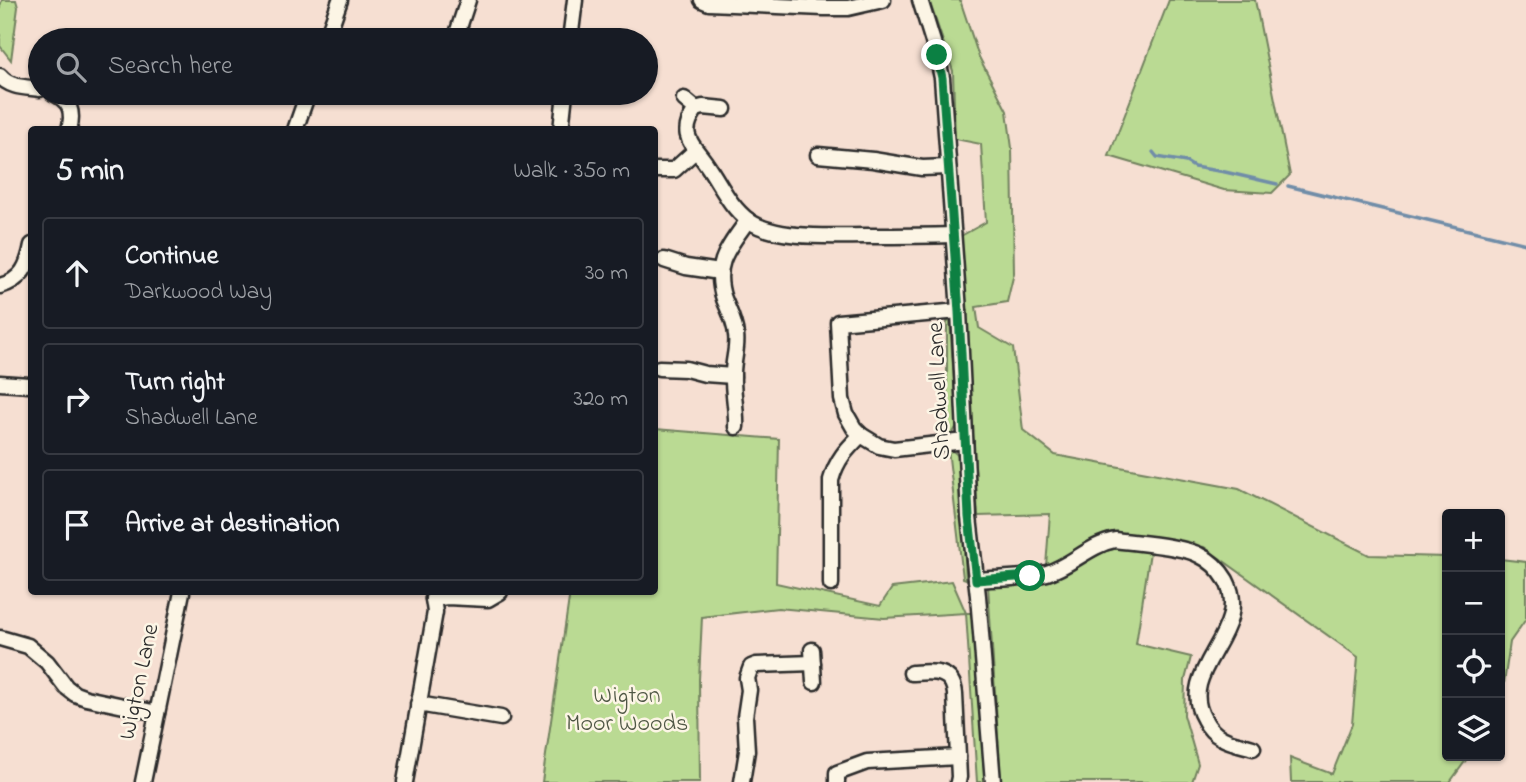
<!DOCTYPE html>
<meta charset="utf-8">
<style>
:root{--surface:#171b24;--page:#20242c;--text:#f1f3f6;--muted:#9ea1a6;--line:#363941}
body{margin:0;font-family:"Indie Flower",sans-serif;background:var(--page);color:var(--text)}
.controls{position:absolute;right:21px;bottom:21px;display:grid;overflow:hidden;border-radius:7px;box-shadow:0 2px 5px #0004}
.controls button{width:63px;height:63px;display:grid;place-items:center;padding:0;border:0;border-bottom:2px solid var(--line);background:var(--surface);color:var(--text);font:35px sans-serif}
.stop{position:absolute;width:21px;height:21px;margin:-16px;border:5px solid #0b8043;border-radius:50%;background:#fff}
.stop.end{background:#0b8043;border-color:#fff;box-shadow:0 2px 7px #0008}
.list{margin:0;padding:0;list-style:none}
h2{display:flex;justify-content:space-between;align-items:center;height:91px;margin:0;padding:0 28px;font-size:30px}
h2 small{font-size:23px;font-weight:400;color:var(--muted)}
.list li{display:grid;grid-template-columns:46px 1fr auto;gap:21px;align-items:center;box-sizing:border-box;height:112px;margin:0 14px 14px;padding:0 14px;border:2px solid var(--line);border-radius:7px}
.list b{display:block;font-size:26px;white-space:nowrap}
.list p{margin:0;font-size:23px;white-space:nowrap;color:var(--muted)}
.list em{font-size:23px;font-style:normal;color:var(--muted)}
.icon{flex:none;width:38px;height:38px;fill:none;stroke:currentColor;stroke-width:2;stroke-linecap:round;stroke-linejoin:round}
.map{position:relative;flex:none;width:1526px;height:782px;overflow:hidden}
.search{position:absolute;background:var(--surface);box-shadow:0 2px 5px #0004;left:28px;top:28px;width:630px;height:77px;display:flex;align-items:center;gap:18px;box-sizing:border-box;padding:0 24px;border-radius:38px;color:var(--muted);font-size:26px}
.panel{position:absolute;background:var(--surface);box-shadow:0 2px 5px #0004;left:28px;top:126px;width:630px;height:469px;border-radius:7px}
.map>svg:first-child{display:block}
.green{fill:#bada93;stroke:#72825f;stroke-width:2}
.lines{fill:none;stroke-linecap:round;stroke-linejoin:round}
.stream{stroke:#708da8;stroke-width:3.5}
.minor-casing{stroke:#2b2b2b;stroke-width:19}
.minor{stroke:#fcf5e5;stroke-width:14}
.route{stroke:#0b8043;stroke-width:9}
.labels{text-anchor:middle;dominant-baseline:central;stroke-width:5;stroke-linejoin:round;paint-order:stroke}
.street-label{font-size:24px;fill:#2b2b2b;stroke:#fcf5e5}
.park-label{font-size:24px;fill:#4f5745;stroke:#fcf5e5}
</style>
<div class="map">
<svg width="1526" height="782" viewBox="0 0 1526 782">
<rect width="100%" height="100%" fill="#f6dfd2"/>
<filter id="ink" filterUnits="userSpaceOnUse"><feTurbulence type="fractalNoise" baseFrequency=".0143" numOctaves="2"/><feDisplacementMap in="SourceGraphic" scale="14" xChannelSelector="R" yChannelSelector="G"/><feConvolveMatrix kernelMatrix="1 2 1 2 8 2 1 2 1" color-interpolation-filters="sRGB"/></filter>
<g filter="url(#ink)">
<g class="green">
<polygon points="2,0 16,0 18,7 11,60 0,46 0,6"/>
<polygon points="929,0 960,0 979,57 1007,111 1012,148 1014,273 1007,302 976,307 979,328 1013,348 1023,430 1055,455 1239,489 1369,555 1447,557 1447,756 1469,756 1450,782 1291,782 1290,758 1332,774 1352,724 1358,657 1204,547 1111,532 1046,566 1050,514 978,516 961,236 986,222 981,144 955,139 953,71"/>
<polygon points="1169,0 1255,0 1290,175 1272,193 1224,190 1109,156"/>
<polygon points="947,321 950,322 957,426 952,434 947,436"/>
<polygon points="655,429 779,439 776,583 880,606 892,588 952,581 966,613 972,613 987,782 977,782 966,613 884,618 778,608 702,617 699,680 700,782 542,782 570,592 654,592"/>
<path d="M948 449C956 451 959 456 960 463L966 579 963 578Z"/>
<polygon points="1118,548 1150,552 1136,644 1191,657 1185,680 1184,715 1198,764 1192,782 1001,782 988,586 1051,580 1105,551"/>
<polygon points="1500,559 1526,562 1526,619 1510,642 1500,711"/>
</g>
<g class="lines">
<g class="stream">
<polyline points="1153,152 1157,157 1186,162 1194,167 1225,172 1277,184"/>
<polyline points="1288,186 1526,244"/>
</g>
<defs>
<g id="minor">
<polyline points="702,0 709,3 824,8 848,8 883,0"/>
<polyline points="920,0 937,55 942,78 959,311 969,517 978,596 993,782"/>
<polyline points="326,40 340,0"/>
<polyline points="455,40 468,0"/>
<polyline points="570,40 575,0"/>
<path d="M0 76C10 88 26 87 40 89"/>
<path d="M53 93C70 101 74 111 69 130"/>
<polyline points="684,99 696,109"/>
<path d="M724 109 703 107 696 109C677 136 693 144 707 165 721 185 729 206 749 221 777 240 833 236 866 236 895 236 923 236 952 235"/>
<polyline points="295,130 308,93"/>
<polyline points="561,130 565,93"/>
<polyline points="818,155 873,160 922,168 948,167"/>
<polyline points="654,170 674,170 695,151"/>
<polyline points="664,260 686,267 720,272"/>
<path d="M0 286C22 280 28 266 32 245"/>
<polyline points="959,311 838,322 842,399 846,414 854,428 861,435 879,446 894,449 965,441"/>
<polyline points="659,368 686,369 705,374 733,376"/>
<polyline points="0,383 29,385"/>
<path d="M736 427C737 409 732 391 733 373 733 360 738 347 736 335 735 322 729 311 724 299 712 264 729 247 748 220"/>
<path d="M976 580C999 578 1025 579 1047 573 1071 566 1089 545 1115 540 1135 543 1184 546 1199 555 1210 560 1220 570 1226 580 1254 632 1175 670 1204 719 1208 727 1214 734 1222 738 1231 743 1243 745 1253 748"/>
<path d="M831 584V480C837 459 846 450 861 435"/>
<polyline points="433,599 447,597 488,599 500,592"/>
<polyline points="0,638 28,646 47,662 66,687 75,694 86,698 157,713"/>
<polyline points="812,650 814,682"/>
<path d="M911 673C931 672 953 668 955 694L959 777 958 782"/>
<polyline points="418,704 501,718"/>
<polyline points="143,782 182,592"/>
<polyline points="405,782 435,612 433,599"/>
<polyline points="742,782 747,751 745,717 749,690 747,678 751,667 756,665 813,663"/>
<polyline points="837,782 837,773 867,762 958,757"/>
</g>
</defs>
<use href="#minor" class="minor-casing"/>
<use href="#minor" class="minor"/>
</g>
</g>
<g class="lines" filter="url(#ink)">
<polyline class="route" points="937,55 942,78 959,312 969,517 976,580 1030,576"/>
</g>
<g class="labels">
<g class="street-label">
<text transform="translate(940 391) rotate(-93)">Shadwell Lane</text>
<text transform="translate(140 682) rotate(-78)">Wigton Lane</text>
</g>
<g class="park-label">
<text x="627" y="696">Wigton<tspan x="627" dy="28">Moor Woods</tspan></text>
</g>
</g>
</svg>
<div class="controls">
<button>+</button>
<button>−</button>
<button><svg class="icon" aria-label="locate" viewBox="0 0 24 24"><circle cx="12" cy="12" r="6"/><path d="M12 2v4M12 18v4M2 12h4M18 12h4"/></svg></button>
<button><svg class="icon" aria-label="layers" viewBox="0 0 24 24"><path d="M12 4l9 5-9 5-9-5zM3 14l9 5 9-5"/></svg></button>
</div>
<div class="stop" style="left:1030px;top:576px"></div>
<div class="stop end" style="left:937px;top:55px"></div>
<div class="search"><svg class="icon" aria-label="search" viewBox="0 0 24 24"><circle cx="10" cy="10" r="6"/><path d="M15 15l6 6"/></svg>Search here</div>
<section class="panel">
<h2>5 min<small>Walk · 350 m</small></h2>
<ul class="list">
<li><svg class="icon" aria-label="ahead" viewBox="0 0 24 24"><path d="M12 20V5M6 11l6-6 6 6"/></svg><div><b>Continue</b><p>Darkwood Way</p></div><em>30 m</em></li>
<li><svg class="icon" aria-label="right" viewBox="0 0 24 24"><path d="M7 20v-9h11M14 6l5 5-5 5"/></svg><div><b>Turn right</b><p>Shadwell Lane</p></div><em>320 m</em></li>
<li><svg class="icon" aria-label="arrive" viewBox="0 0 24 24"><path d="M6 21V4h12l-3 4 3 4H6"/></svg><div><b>Arrive at destination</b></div></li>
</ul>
</section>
</div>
